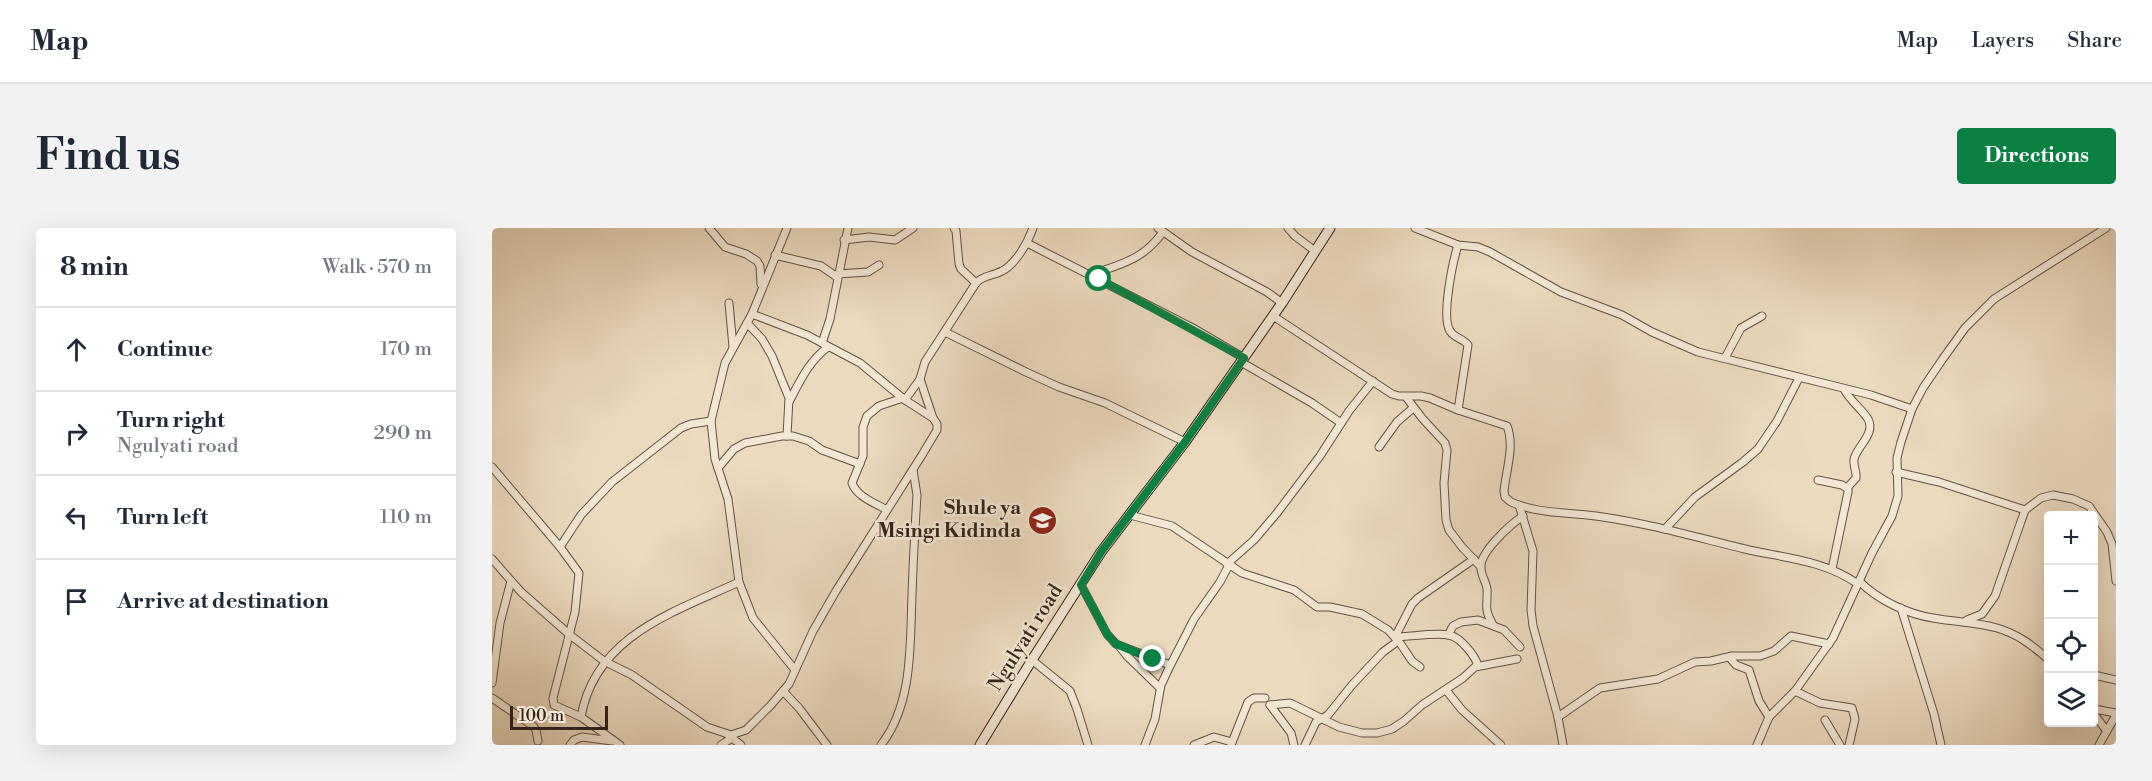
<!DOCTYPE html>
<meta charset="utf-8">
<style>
:root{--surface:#fff;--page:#f2f2f3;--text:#1f2937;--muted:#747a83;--line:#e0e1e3;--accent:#0b8043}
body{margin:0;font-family:"Libre Bodoni",serif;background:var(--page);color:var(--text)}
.controls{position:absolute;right:18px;bottom:18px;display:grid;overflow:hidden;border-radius:6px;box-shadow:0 6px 24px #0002}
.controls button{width:54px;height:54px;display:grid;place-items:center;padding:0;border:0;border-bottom:2px solid var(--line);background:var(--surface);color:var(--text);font:30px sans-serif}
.scale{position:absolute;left:18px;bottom:15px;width:98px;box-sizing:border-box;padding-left:6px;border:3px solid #35241b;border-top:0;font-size:16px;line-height:21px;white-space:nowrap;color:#35241b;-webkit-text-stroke:4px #f2e7d5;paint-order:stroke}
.stop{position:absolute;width:18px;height:18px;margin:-14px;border:4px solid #0b8043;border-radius:50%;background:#fff}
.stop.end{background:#0b8043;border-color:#fff;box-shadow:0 2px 6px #0008}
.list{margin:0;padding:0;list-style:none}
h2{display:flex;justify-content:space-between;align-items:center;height:78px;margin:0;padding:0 24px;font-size:26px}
h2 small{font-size:20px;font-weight:400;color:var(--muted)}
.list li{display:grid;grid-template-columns:39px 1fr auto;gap:18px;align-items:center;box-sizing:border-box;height:84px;padding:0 24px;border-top:2px solid var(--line)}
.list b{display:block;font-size:22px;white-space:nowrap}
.list p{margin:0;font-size:20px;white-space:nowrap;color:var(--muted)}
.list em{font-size:20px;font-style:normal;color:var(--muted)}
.icon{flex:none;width:33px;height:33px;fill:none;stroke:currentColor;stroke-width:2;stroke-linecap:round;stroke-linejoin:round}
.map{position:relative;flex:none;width:1624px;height:517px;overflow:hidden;border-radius:6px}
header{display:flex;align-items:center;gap:36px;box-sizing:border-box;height:84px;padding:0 30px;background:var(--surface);border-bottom:2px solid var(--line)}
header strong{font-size:28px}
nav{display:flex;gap:33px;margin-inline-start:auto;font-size:21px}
.intro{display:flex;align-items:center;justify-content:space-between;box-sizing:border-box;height:144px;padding:0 36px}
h1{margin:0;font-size:42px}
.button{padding:15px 27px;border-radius:6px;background:var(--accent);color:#fff;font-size:21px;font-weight:700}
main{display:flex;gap:36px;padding:0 36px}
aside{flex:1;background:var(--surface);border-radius:6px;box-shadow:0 6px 24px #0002}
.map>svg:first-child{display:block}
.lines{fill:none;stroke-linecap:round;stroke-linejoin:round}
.minor-casing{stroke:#625244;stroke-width:9}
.secondary-casing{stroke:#35241b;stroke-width:11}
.minor{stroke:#f2e7d5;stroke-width:7}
.secondary{stroke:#f2e7d5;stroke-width:9}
.route{stroke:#0b8043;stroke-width:8}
.labels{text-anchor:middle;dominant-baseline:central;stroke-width:5;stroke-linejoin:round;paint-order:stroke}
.poi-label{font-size:20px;font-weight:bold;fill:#35241b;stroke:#f2e7d5;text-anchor:end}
.street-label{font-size:20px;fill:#35241b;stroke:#f2e7d5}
</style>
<header>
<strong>Map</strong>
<nav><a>Map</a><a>Layers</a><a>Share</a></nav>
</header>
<div class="intro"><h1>Find us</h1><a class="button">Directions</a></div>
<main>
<aside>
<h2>8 min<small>Walk · 570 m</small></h2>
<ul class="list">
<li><svg class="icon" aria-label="ahead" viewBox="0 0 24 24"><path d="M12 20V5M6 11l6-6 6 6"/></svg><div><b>Continue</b></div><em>170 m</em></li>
<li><svg class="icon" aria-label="right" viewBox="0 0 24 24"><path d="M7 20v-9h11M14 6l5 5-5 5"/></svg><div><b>Turn right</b><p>Ngulyati road</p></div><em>290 m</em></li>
<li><svg class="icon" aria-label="left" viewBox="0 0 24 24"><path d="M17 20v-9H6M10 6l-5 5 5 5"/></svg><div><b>Turn left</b></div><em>110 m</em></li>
<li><svg class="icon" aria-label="arrive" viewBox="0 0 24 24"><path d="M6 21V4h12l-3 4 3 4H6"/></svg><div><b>Arrive at destination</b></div></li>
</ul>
</aside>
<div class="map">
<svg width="1624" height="517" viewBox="0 0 1624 517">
<rect width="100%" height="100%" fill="#ebdabe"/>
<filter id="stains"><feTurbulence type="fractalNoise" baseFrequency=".00333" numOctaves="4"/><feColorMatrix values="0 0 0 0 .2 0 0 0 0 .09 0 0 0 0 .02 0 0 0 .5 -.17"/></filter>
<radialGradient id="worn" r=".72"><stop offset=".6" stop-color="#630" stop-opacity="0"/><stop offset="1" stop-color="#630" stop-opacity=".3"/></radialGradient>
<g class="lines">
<defs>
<g id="minor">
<polyline points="217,0 233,19 254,26 265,33 268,38 269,56"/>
<polyline points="295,0 260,86 233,135 219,193 223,231 236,271 247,354 261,390 303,442"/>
<polyline points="462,0 464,3 467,36 469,41 484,55"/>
<polyline points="666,0 700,24 775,64 790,75"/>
<polyline points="796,0 803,8 823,23"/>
<polyline points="923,0 966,17 986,19 998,24 1069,64 1130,87 1160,104 1206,124 1379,167 1420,181"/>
<polyline points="352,12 377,9 403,12 421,0"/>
<polyline points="535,15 701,100 752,130"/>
<path d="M966 17C961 33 949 89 958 103 962 110 971 110 976 117L966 182"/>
<polyline points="283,27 329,38 345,49"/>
<polyline points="346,46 376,44 387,37"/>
<path d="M598 47C629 36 651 32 671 4"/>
<polyline points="237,75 241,119"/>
<path d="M781 88 900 166 907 168H929L938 170 966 182 1015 198C1023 218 1014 242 1012 263L1013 269 1019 274C1046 286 1075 284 1104 288 1155 295 1203 309 1253 321 1292 330 1332 332 1366 356"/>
<polyline points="255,95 270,111 280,128 297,170 295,208"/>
<polyline points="453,104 534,144 567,159 613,175 693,214"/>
<polyline points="330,115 338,91 356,0"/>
<polyline points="1233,130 1249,100 1270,88"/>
<polyline points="749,134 820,175 849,195"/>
<polyline points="428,151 441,190"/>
<path d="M1352 161C1358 173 1370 181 1376 191 1384 206 1365 218 1362 231 1361 238 1365 244 1364 250L1355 260"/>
<polyline points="914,169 930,190 953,215 955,222 952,255 954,292 957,302 970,319 988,338"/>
<path d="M413 172 428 151 433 134 484 55C491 47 501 48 510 43 524 36 536 14 541 0"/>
<path d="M297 174C308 153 317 133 336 119"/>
<polyline points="887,219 905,194 921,180"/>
<polyline points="0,239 68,319 87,345 83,384 61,470 62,477 89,489 128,517"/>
<polyline points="226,240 242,221 253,215 290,208 301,208 317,213 330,222 368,236"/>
<polyline points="1404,244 1447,254 1533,282 1549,270 1561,267 1581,271 1597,278 1615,304 1620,316 1624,353"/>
<polyline points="1326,252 1350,257 1356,261 1356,264 1340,341"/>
<polyline points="1027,277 1041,323 1039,382 1041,398 1066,489 1071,517"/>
<path d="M395 282C383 275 365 269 360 255L371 228V199L375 188 387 178 411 170"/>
<polyline points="638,287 680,298 750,345 802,362 825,379 838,379 870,386 896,402 908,415 920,433 928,439"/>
<polyline points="1173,301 1203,269 1251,234 1266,221 1285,193 1307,150"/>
<polyline points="68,319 89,287 120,254 189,200 199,196 219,193"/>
<polyline points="0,331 29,364 78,407 112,433 140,447 215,499 239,507 254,502 279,477 297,456 321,403 344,363 430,227 445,202 445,196 441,190 413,172 368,135 315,107 260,86"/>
<path d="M982 331 926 370 920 376 903 409C918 409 944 404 957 407 968 409 983 427 986 438"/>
<polyline points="735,336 762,312 785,285 828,228 857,183 881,153"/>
<path d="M1367 353C1386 372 1415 386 1441 390 1463 394 1484 394 1505 400 1526 406 1541 418 1556 431"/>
<polyline points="589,357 615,406 624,416 678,437"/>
<polyline points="1409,380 1442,486 1449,517"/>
<polyline points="1475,392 1490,386 1503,368 1533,282"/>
<path d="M1001 397C991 379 996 378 995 361 994 353 988 346 989 338 989 323 1019 296 1031 288"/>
<polyline points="956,407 961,398 969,394 986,392 1012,402 1028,419"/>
<polyline points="628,419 635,428 668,460"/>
<polyline points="1237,429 1244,437 1257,442 1267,473 1277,489"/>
<polyline points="540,432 578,463 585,481 596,517"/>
<polyline points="1602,447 1624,452"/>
<polyline points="0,455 8,395 19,353"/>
<polyline points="954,462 970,482 1009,517"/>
<polyline points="291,463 307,480 335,517"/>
<polyline points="1303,463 1328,475 1360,480 1363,491 1357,517"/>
<polyline points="0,470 41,498 44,502 46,513"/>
<polyline points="778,477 798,475 847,499 870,505 885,505 900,501 912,493 930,477 971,450 983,439 1025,431"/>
<polyline points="778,477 799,505 802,517"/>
<polyline points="1602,481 1624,485"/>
<polyline points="1602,486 1614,502"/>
<path d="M89 489C103 408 182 384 247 354"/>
<polyline points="1066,489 1108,460 1166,451 1203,434 1219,433 1240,428 1268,428 1282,423 1299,408 1337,416"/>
<polyline points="1333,492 1348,517"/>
<polyline points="235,506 249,517"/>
<polyline points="78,517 82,512 90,509 120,513"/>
<polyline points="229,517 240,510"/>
<path d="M389 517C421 476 418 417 420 367 421 334 423 300 425 267L421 242"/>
<polyline points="653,517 663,491 669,457 677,440 702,391 728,354 737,337"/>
<polyline points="702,517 722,509 740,514"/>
<polyline points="739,517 756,474 762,470 773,470"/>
<polyline points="813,517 824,494 836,487 860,457 891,424 906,413"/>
<polyline points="1265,517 1277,489 1303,463 1341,410 1380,325 1400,288 1406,268 1405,230 1409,214 1420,181 1431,160 1450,132 1473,100 1502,71 1614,0"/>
<polyline points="1607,517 1624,487"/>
</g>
<polyline id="secondary" points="488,517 540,432 609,324 693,214 790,75 838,0"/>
</defs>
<use href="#minor" class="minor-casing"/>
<use href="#secondary" class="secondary-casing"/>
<use href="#minor" class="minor"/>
<use href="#secondary" class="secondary"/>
</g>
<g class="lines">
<polyline class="route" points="607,51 752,130 693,214 609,324 589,357 615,406 624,416 661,431"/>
</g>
<defs>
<symbol id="school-disc" viewBox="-11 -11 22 22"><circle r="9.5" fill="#8f2418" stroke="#f2e7d5"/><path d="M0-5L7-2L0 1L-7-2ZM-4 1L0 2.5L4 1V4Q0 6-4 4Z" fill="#fff"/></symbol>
</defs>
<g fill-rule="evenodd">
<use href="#school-disc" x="534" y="276" width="33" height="33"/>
</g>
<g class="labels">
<g class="poi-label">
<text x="529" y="280">Shule ya<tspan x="529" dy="23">Msingi Kidinda</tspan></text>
</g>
<g class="street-label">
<text transform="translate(534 410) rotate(-58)">Ngulyati road</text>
</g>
</g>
<rect width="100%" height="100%" filter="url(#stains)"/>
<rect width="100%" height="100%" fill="url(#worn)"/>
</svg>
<div class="controls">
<button>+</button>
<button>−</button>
<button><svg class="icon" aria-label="locate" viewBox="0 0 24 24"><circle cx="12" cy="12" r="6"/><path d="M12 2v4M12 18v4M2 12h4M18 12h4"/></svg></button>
<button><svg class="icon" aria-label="layers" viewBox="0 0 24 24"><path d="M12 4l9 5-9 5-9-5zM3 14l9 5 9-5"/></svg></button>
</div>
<div class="scale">100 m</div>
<div class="stop" style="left:607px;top:51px"></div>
<div class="stop end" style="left:661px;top:431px"></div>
</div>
</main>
